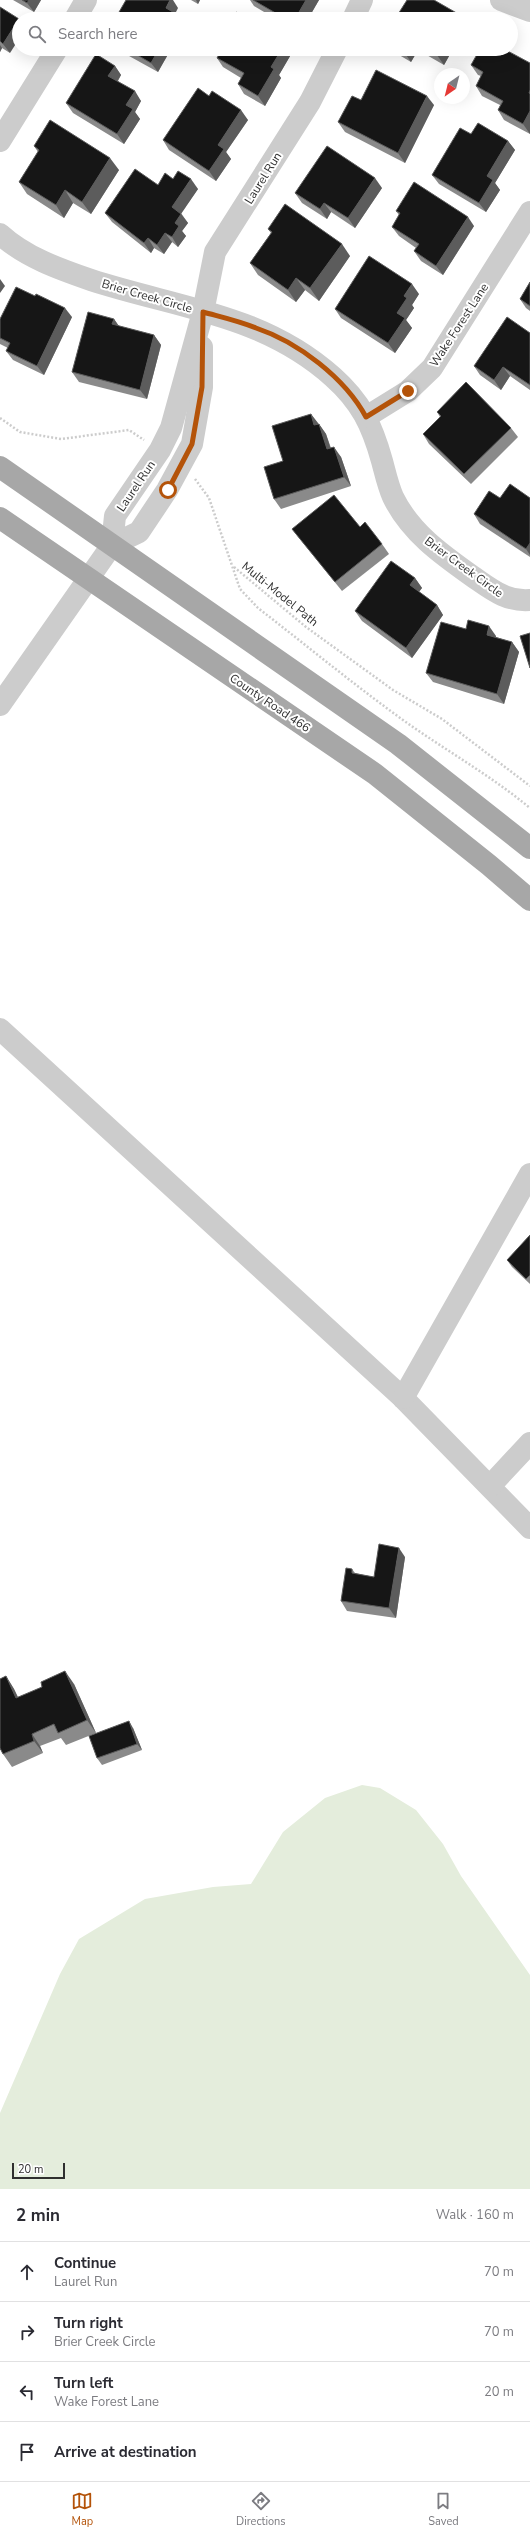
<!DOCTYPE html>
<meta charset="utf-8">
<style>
:root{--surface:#fff;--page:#f2f2f3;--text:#2b2b33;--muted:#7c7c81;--line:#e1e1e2;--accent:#b45309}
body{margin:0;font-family:"Nunito Sans",sans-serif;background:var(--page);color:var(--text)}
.compass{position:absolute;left:434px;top:68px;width:36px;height:36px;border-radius:50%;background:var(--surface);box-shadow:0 4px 16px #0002;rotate:215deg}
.scale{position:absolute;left:12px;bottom:10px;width:53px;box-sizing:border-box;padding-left:4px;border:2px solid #2f2f2f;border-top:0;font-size:11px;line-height:14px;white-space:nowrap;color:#2f2f2f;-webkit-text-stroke:3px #fff;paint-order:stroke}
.stop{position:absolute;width:12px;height:12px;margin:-9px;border:3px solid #b45309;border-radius:50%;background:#fff}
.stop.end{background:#b45309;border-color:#fff;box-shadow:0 1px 4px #0008}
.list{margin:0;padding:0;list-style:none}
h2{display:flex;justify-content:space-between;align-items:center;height:52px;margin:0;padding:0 16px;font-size:17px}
h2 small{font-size:13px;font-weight:400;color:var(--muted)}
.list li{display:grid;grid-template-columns:26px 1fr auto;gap:12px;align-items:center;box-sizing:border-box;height:60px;padding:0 16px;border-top:1px solid var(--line)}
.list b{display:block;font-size:15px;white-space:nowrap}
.list p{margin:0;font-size:13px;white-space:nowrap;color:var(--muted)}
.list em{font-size:13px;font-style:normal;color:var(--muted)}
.icon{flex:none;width:22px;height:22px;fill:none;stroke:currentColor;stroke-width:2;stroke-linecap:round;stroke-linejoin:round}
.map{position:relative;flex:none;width:530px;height:2189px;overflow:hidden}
.search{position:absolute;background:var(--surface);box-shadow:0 4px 16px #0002;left:12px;right:12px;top:12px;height:44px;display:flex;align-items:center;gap:10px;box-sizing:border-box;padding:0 14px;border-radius:22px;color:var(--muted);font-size:15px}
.sheet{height:292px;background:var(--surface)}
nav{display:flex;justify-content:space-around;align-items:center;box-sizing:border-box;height:56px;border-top:1px solid var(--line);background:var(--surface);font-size:11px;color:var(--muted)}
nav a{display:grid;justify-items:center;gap:2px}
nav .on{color:var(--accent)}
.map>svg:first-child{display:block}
.green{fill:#e4eddc}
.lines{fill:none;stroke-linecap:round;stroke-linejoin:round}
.path{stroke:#ccc;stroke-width:2.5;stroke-dasharray:2 2;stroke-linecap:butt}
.minor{stroke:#ccc;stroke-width:22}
.major{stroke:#a7a7a7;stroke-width:22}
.wall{fill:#8a8a8a}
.shaded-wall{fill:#5c5c5c}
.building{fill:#161616;stroke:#5c5c5c}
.route{stroke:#b45309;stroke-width:5}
.labels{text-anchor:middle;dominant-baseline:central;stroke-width:4;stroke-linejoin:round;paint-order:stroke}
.street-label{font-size:12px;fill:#2f2f2f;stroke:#fff}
</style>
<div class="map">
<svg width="530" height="2189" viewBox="0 0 530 2189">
<rect width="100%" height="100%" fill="#fff"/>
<polygon class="green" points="362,1785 380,1788 416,1810 443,1844 461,1876 530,1975 530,2189 0,2189 0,2113 60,1974 79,1939 145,1899 213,1887 251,1884 283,1832 325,1798"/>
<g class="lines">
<g class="path">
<polyline points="0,418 20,432 61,439 129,430 144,440"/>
<path d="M195 479 209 498 240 589 258 608C306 645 353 684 403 720 445 750 490 775 530 808"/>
<polyline points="234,567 306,627 393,690 442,719 530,786"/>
</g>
<g class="minor">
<polyline points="501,0 530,11"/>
<polyline points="75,19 86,0"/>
<polyline points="353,19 362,0"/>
<polyline points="0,141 57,49"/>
<path d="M0 234C25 257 59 269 91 280 177 308 263 314 333 377 361 402 372 425 382 461 385 472 388 486 393 497 410 532 441 554 472 576 491 589 506 602 530 600"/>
<polyline points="366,417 408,391 432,368 530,212"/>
<polyline points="112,545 139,532 167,490 192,444 202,387 202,347"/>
<polyline points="0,705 112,545 115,516 160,450 171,428 203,312 215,252 310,102 337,49"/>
<polyline points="0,1029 403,1398 530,1528"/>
<polyline points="403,1398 530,1174"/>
<polyline points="490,1486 530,1443"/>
</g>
<g class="major">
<polyline points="0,467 398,744 530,848"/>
<polyline points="0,518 375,774 489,865 530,900"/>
</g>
</g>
<g class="wall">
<polygon points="13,0 41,0 34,12"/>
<polygon points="191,0 200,0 198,4"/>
<polygon points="250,0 319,0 308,19 276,19 254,6"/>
<polygon points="0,7 10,53 2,48 0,52"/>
<polygon points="119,49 171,49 158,72 120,51"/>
<polygon points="222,49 292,49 293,51 279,75 281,78 265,106 244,94 238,84 241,78 223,67 217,58"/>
<polygon points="389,49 453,49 444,65 418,50 411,62"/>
<polygon points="453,49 467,49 463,55"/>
<polygon points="530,63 530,134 504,120 498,110 500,105 482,96 476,86 481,76 478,75 471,65"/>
<polygon points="115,66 121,75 118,81 141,101 135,112 140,119 124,144 73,113 66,103"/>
<polygon points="209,96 248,120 226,152 231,159 216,181 169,150 163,140"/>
<polygon points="361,100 434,105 405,163 345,132 338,122"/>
<polygon points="471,134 508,141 515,150 495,183 500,190 486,212 439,184 432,175"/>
<polygon points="34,146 119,170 91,214 73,203 64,218 27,194 19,182 38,152"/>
<polygon points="173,179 198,189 181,213 188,223 182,231 186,236 178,247 172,242 164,254 154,248 151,253 112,222 105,213"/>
<polygon points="382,188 355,228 331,212 327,219 302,203 295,193"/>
<polygon points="396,211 474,226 443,275 421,261 414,251 416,248 399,236 392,227 399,215"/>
<polygon points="268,229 350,256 319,301 305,290 296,302 258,275 250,263 271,233"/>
<polygon points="530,282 530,311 526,308 520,299"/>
<polygon points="419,294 412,305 414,308 406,320 412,328 395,353 341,318 335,309"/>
<polygon points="72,317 44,375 13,360 6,351 8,348 0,344 0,319"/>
<polygon points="114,319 119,326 154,335 161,345 147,399 79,382 72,372"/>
<polygon points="530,333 530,390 510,376 501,390 480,375 474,366"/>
<polygon points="437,412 511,428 518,437 471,484 429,444 423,434 440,417"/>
<polygon points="311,414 318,424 319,424 326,434 331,448 341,457 351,486 281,509 274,499 283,461"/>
<polygon points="500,498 530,498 530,557 480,524 474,514"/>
<polygon points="360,527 382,544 389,554 342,591 299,538 292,529"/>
<polygon points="415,578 422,588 419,592 437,605 443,615 412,658 362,621 355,611"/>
<polygon points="466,629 496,636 496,637 512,642 519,652 504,704 433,682 426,673"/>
<polygon points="530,1235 530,1284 512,1267 507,1260"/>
<polygon points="405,1557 396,1618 347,1611 341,1601 352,1569 355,1573 374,1577"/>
<polygon points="6,1676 14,1689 18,1697 74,1684 96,1733 66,1745 61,1738 40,1746 43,1753 12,1767 3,1754 1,1750 0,1750 0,1679"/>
<polygon points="133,1728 142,1750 102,1765 97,1758"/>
</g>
<g class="shaded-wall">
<polygon points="29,0 41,0 34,12 27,3"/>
<polygon points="170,0 173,0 178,8 173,18 166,8"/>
<polygon points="196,0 200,0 198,4"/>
<polygon points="306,0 319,0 308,19 295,19"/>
<polygon points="178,15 181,19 176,19"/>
<polygon points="19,19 19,39 10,53 3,44"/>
<polygon points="0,45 2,48 0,52"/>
<polygon points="159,49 171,49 158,72 151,63"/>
<polygon points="282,49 292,49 293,51 279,75 281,78 265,106 258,96 271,67"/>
<polygon points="406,49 418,49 418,50 411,62 404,52"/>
<polygon points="441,49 453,49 444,65 437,55"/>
<polygon points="459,49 467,49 463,55"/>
<polygon points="115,66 121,75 115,85 108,76"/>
<polygon points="135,91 141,101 135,112 140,119 124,144 117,134 126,105"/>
<polygon points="427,96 434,105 405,163 398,153"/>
<polygon points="241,110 248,120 226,152 231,159 216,181 209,171 218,145"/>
<polygon points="530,111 530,134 523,124"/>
<polygon points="508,141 515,150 495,183 500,190 486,212 479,203 487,176"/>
<polygon points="110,158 119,170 91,214 82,202"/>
<polygon points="375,178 382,188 355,228 348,218"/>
<polygon points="191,179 198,189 179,217 172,207"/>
<polygon points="65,190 73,203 64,218 56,205"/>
<polygon points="324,203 331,212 327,219 320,209"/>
<polygon points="181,214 188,223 182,231 186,236 178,247 172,237 175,223"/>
<polygon points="468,217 474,226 443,275 436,266"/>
<polygon points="165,233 172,242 164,254 157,245"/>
<polygon points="148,238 154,248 151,253 144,243"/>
<polygon points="342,244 350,256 319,301 310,288"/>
<polygon points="296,278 305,290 296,302 288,290"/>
<polygon points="0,279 5,286 0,293"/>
<polygon points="412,284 419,294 412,305 414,308 406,320 412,328 395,353 388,343 397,313 404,296"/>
<polygon points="65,308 72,317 44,375 37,366"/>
<polygon points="114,319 120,328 112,324"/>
<polygon points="154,335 161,345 147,399 140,390"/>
<polygon points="503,367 510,376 501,390 494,380"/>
<polygon points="311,414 318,423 321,435 314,425"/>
<polygon points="319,424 326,434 334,459 327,449"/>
<polygon points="334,447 341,457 351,486 344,477"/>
<polygon points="530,543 530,555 526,549"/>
<polygon points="415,578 422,588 416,595 410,585"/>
<polygon points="437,605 443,615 412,658 406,648"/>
<polygon points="489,626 496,636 494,644 487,635"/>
<polygon points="512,642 519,652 504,704 497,694"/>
<polygon points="399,1548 405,1557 396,1618 389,1608"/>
<polygon points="65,1671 74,1684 96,1733 87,1720"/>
<polygon points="6,1676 14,1689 24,1711 16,1698"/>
<polygon points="129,1721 133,1728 142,1750 137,1744"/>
<polygon points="32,1734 40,1746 43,1753 34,1741"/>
</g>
<g class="building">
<polygon points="22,0 29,0 27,3"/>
<polygon points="126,0 170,0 166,8 178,15 176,19 115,19"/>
<polygon points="253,0 306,0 295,19 286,19"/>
<polygon points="407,0 434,0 467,19 395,19"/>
<polygon points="0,7 19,19 3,44 0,41"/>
<polygon points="236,12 248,19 232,19"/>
<polygon points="127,49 159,49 151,63"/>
<polygon points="222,49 282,49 271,67 274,69 258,96 238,84 244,73 217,58"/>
<polygon points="399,49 406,49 404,52"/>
<polygon points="426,49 441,49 437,55"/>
<polygon points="480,49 504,49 530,63 530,90 529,93 530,94 530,111 523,124 498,110 503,101 476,86 483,72 471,65"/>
<polygon points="96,54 115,66 108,76 135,91 126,105 133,109 117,134 66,103"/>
<polygon points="376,70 427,96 398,153 338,122 352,96 361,100"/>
<polygon points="198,88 209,96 212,91 241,110 218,145 224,149 209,171 163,140"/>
<polygon points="50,120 110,158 82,202 65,190 56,205 19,182 39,150 34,146"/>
<polygon points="478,123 508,141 487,176 493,180 479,203 432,175 460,128 471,134"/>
<polygon points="327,146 375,178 348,218 324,203 320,209 295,193"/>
<polygon points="135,169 158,185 165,173 173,179 178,171 191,179 172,207 181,214 175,223 179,226 172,237 165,233 157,245 148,238 144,243 105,213"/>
<polygon points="414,182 468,217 436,266 414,251 419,244 392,227 400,213 396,211"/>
<polygon points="285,204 342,244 310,288 296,278 288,290 250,263 272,232 268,229"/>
<polygon points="369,256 412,284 404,296 407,298 397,313 405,318 388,343 335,309"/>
<polygon points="530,282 530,306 520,299"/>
<polygon points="16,287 35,296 36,294 65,308 37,366 6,351 10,343 0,338 0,319"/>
<polygon points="88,312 114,319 112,324 154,335 140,390 72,372"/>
<polygon points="507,317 530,333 530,385 503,367 494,380 474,366"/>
<polygon points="466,382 511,428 464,474 423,434 441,416 437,412"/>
<polygon points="311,414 314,425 319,424 327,449 334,447 344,477 274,499 264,467 283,461 272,426"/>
<polygon points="510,484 530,498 530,543 526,549 474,514 489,491 500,498"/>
<polygon points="334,495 360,527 365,522 382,544 335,582 292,529"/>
<polygon points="391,561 415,578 410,585 437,605 406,648 355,611"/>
<polygon points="468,620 489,626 487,635 512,642 497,694 426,673 441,622 466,629"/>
<polygon points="530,633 530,668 520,636"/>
<polygon points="530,1235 530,1275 526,1279 507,1260"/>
<polygon points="379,1544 399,1548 389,1608 341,1601 346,1568 352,1569 352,1573 374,1577"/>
<polygon points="65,1671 87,1720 58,1733 54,1724 32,1734 34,1741 3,1754 0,1748 0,1679 6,1676 16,1698 42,1687 41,1682"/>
<polygon points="129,1721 137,1744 97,1758 89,1736"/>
</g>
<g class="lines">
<path class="route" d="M168 490 192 444 202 387 203 312C221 317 239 321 256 328 298 342 345 378 366 417L408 391"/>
</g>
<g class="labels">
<g class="street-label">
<text transform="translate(263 178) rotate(-58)">Laurel Run</text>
<text transform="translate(147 296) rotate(16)">Brier Creek Circle</text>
<text transform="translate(459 325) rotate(-57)">Wake Forest Lane</text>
<text transform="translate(136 486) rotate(-56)">Laurel Run</text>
<text transform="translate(464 567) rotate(36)">Brier Creek Circle</text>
<text transform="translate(280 594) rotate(39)">Multi-Model Path</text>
<text transform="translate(270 703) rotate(34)">County Road 466</text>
</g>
</g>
</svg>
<svg class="compass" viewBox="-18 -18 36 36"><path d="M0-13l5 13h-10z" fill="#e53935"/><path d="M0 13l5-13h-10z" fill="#7c7c81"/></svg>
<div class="scale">20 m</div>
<div class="stop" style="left:168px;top:490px"></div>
<div class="stop end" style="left:408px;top:391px"></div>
<div class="search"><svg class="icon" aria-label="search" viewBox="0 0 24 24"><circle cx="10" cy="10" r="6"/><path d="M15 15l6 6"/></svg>Search here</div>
</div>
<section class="sheet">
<h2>2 min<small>Walk · 160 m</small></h2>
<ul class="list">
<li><svg class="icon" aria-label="ahead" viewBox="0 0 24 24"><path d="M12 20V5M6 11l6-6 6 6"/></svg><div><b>Continue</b><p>Laurel Run</p></div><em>70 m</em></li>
<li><svg class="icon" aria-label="right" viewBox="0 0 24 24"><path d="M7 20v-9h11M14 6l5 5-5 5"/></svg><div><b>Turn right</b><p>Brier Creek Circle</p></div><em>70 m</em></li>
<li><svg class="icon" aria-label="left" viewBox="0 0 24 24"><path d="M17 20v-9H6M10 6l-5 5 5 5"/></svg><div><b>Turn left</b><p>Wake Forest Lane</p></div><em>20 m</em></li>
<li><svg class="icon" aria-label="arrive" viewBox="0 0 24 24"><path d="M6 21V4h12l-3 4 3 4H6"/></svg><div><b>Arrive at destination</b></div></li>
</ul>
</section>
<nav>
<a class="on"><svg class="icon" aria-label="map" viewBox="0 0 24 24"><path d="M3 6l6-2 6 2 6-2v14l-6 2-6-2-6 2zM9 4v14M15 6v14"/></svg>Map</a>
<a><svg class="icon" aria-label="directions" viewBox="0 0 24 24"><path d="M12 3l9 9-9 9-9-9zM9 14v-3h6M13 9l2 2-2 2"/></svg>Directions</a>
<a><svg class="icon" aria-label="saved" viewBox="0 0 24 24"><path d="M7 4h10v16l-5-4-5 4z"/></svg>Saved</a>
</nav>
